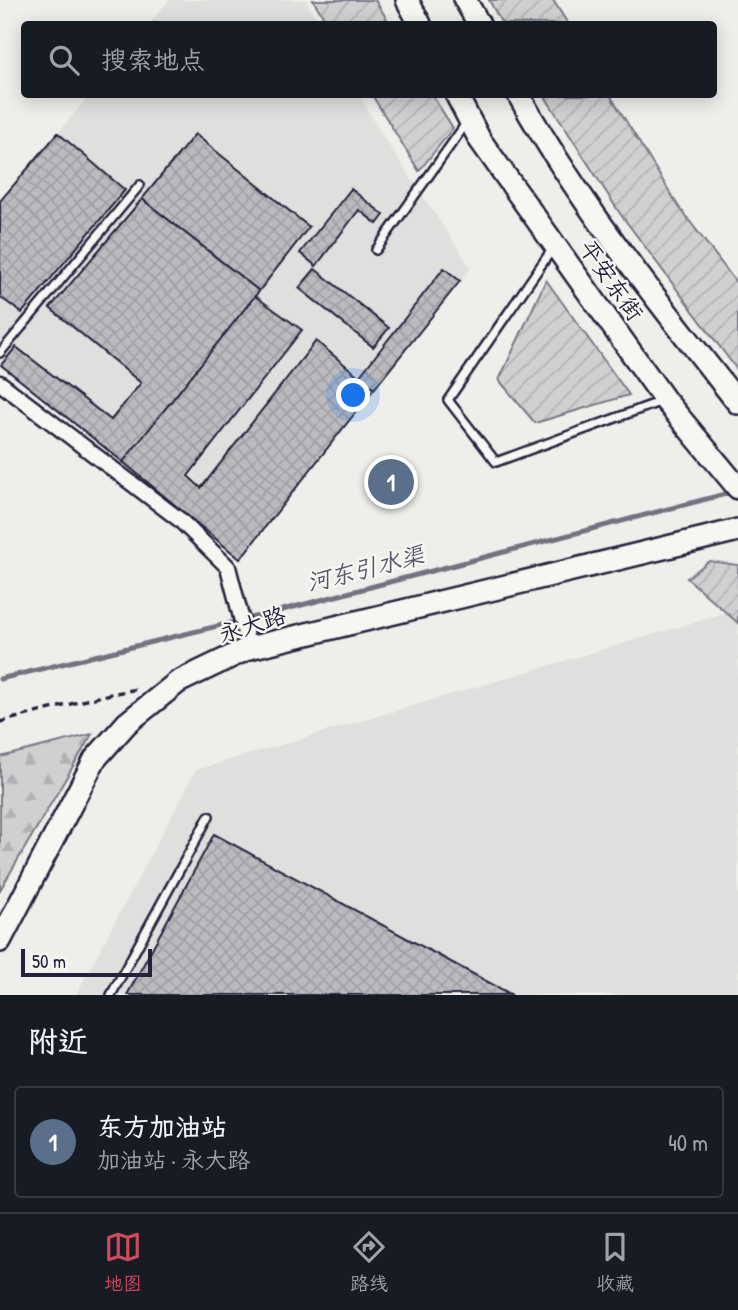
<!DOCTYPE html>
<html lang="zh">
<meta charset="utf-8">
<style>
:root{--surface:#171b24;--page:#20242c;--text:#f1f3f6;--muted:#9ea1a6;--line:#363941;--accent:#d1495b}
body{margin:0;font-family:"Patrick Hand","LXGW WenKai TC",sans-serif;background:var(--page);color:var(--text)}
.scale{position:absolute;left:21px;bottom:18px;width:131px;box-sizing:border-box;padding-left:7px;border:4px solid #22223b;border-top:0;font-size:19px;line-height:24px;white-space:nowrap;color:#22223b;-webkit-text-stroke:5px #f6f6f2;paint-order:stroke}
.you{position:absolute;left:354px;top:396px;width:24px;height:24px;margin:-18px;border:5px solid #fff;border-radius:50%;background:#1a73e8;box-shadow:0 0 0 10px #1a73e833}
.badge{display:grid;place-items:center;width:46px;height:46px;border-radius:50%;background:var(--accent);color:#fff;font-size:23px;font-weight:700}
.pin{position:absolute;translate:-50% -50%;border:4px solid #fff;box-shadow:0 2px 7px #0006}
.list{margin:0;padding:0;list-style:none}
h2{display:flex;justify-content:space-between;align-items:center;height:91px;margin:0;padding:0 28px;font-size:30px}
h2 small{font-size:23px;font-weight:400;color:var(--muted)}
.list li{display:grid;grid-template-columns:46px 1fr auto;gap:21px;align-items:center;box-sizing:border-box;height:112px;margin:0 14px 14px;padding:0 14px;border:2px solid var(--line);border-radius:7px}
.list b{display:block;font-size:26px;white-space:nowrap}
.list p{margin:0;font-size:23px;white-space:nowrap;color:var(--muted)}
.list em{font-size:23px;font-style:normal;color:var(--muted)}
.icon{flex:none;width:38px;height:38px;fill:none;stroke:currentColor;stroke-width:2;stroke-linecap:round;stroke-linejoin:round}
.map{position:relative;flex:none;width:738px;height:995px;overflow:hidden}
.search{position:absolute;background:var(--surface);box-shadow:0 4px 18px #0003;left:21px;right:21px;top:21px;height:77px;display:flex;align-items:center;gap:18px;box-sizing:border-box;padding:0 24px;border-radius:7px;color:var(--muted);font-size:26px}
.sheet{height:217px;background:var(--surface)}
nav{display:flex;justify-content:space-around;align-items:center;box-sizing:border-box;height:98px;border-top:2px solid var(--line);background:var(--surface);font-size:19px;color:var(--muted)}
nav a{display:grid;justify-items:center;gap:4px}
nav .on{color:var(--accent)}
.map>svg:first-child{display:block}
.built{fill:#dfdfde}
.forest{fill:url(#forest-firs);stroke:#797986;stroke-width:2}
.garden{fill:url(#garden-furrows);stroke:#797986;stroke-width:2}
.lines{fill:none;stroke-linecap:round;stroke-linejoin:round}
.stream{stroke:#727281;stroke-width:5}
.building{fill:url(#building-cross-hatch);stroke:#22223b;stroke-width:2}
.lane-casing{stroke:#22223b;stroke-width:12}
.street-casing{stroke:#22223b;stroke-width:19}
.secondary-casing{stroke:#22223b;stroke-width:26}
.path{stroke:#22223b;stroke-width:3.5;stroke-dasharray:7 5;stroke-linecap:butt}
.lane{stroke:#f6f6f2;stroke-width:7}
.street{stroke:#f6f6f2;stroke-width:14}
.secondary{stroke:#f6f6f2;stroke-width:21}
.labels{text-anchor:middle;dominant-baseline:central;stroke-width:5;stroke-linejoin:round;paint-order:stroke}
.street-label{font-size:23px;fill:#22223b;stroke:#f6f6f2}
.water-label{font-size:24px;font-style:italic;fill:#575769;stroke:#f6f6f2}
</style>
<div class="map">
<svg width="738" height="995" viewBox="0 0 738 995">
<defs>
<pattern id="forest-firs" width="22" height="20" patternUnits="userSpaceOnUse" patternTransform="scale(1.75)"><rect width="22" height="20" fill="#d0d0d1"/><path d="M5 1l3.5 6h-7zM16 11l3.5 6h-7z" fill="#b2b2b4"/></pattern>
<pattern id="garden-furrows" width="10" height="10" patternUnits="userSpaceOnUse" patternTransform="scale(1.75)"><rect width="10" height="10" fill="#d0d0d1"/><path d="M-1 1l2-2M0 10L10 0M9 11l2-2" fill="none" stroke="#b2b2b4"/></pattern>
<pattern id="building-cross-hatch" width="8" height="8" patternUnits="userSpaceOnUse" patternTransform="scale(1.75)"><rect width="8" height="8" fill="#bbbbbf"/><path d="M0 0l8 8M0 8l8-8" fill="none" stroke="#a0a0a5"/></pattern>
</defs>
<rect width="100%" height="100%" fill="#eeeeeb"/>
<filter id="ink" filterUnits="userSpaceOnUse"><feTurbulence type="fractalNoise" baseFrequency=".0143" numOctaves="2"/><feDisplacementMap in="SourceGraphic" scale="14" xChannelSelector="R" yChannelSelector="G"/><feConvolveMatrix kernelMatrix="1 2 1 2 8 2 1 2 1" color-interpolation-filters="sRGB"/></filter>
<g filter="url(#ink)">
<g class="built">
<polygon points="169,0 306,0 319,24 149,24"/>
<polygon points="90,95 359,95 382,135 471,268 240,559 0,364 0,201"/>
<polygon points="726,613 738,623 738,995 76,995 196,770"/>
</g>
<polygon class="forest" points="92,734 0,890 0,757"/>
<g class="garden">
<polygon points="313,0 375,0 390,24 328,24"/>
<polygon points="489,0 553,0 568,24 502,24"/>
<polygon points="372,95 432,95 453,128 419,171"/>
<polygon points="544,95 610,95 679,207 738,285 738,371 619,212"/>
<polygon points="546,280 629,395 535,423 499,380"/>
<polygon points="709,561 738,565 738,623 687,578"/>
</g>
<g class="lines">
<polyline class="stream" points="0,679 271,613 733,492"/>
</g>
<g class="building">
<polygon points="58,133 125,190 22,313 0,297 0,201"/>
<polygon points="195,134 309,227 259,291 142,199"/>
<polygon points="351,189 384,215 377,224 359,210 316,266 300,253"/>
<polygon points="142,199 259,291 123,462 1,365 16,347 111,420 141,383 50,308"/>
<polygon points="444,268 460,281 374,389 359,377"/>
<polygon points="315,269 389,328 373,347 299,288"/>
<polygon points="255,296 302,330 188,476 201,488 316,341 374,389 240,559 123,462"/>
<polygon points="214,834 512,995 127,995"/>
</g>
<g class="lines">
<defs>
<g id="lane">
<polyline points="553,248 448,400 496,462 662,401"/>
<polyline points="376,250 467,122"/>
<polyline points="0,353 140,185"/>
<polyline points="111,995 209,816"/>
</g>
<polyline id="street" points="0,383 180,520 228,567 249,648"/>
<g id="secondary">
<polyline points="407,0 420,24"/>
<polyline points="465,0 479,24"/>
<polyline points="456,94 480,140 665,400 738,488"/>
<path d="M518 94C580 205 660 304 738 403"/>
<polyline points="0,941 95,759 127,723 178,682 249,648 738,530"/>
</g>
</defs>
<use href="#lane" class="lane-casing"/>
<use href="#street" class="street-casing"/>
<use href="#secondary" class="secondary-casing"/>
<polyline class="path" points="0,722 106,695 138,689"/>
<use href="#lane" class="lane"/>
<use href="#street" class="street"/>
<use href="#secondary" class="secondary"/>
</g>
</g>
<g class="labels">
<g class="street-label">
<text transform="translate(612 280) rotate(55)">平安东街</text>
<text transform="translate(252 624) rotate(-18)">永大路</text>
</g>
<g class="water-label">
<text transform="translate(365 568) rotate(-14)">河东引水渠</text>
</g>
</g>
</svg>
<div class="scale">50 m</div>
<div class="you"></div>
<div class="pin badge" style="left:391px;top:482px;background:#5c6f8a">1</div>
<div class="search"><svg class="icon" aria-label="search" viewBox="0 0 24 24"><circle cx="10" cy="10" r="6"/><path d="M15 15l6 6"/></svg>搜索地点</div>
</div>
<section class="sheet">
<h2>附近<small></small></h2>
<ul class="list">
<li><span class="badge" style="background:#5c6f8a">1</span><div><b>东方加油站</b><p>加油站 · 永大路</p></div><em>40 m</em></li>
</ul>
</section>
<nav>
<a class="on"><svg class="icon" aria-label="map" viewBox="0 0 24 24"><path d="M3 6l6-2 6 2 6-2v14l-6 2-6-2-6 2zM9 4v14M15 6v14"/></svg>地图</a>
<a><svg class="icon" aria-label="directions" viewBox="0 0 24 24"><path d="M12 3l9 9-9 9-9-9zM9 14v-3h6M13 9l2 2-2 2"/></svg>路线</a>
<a><svg class="icon" aria-label="saved" viewBox="0 0 24 24"><path d="M7 4h10v16l-5-4-5 4z"/></svg>收藏</a>
</nav>
